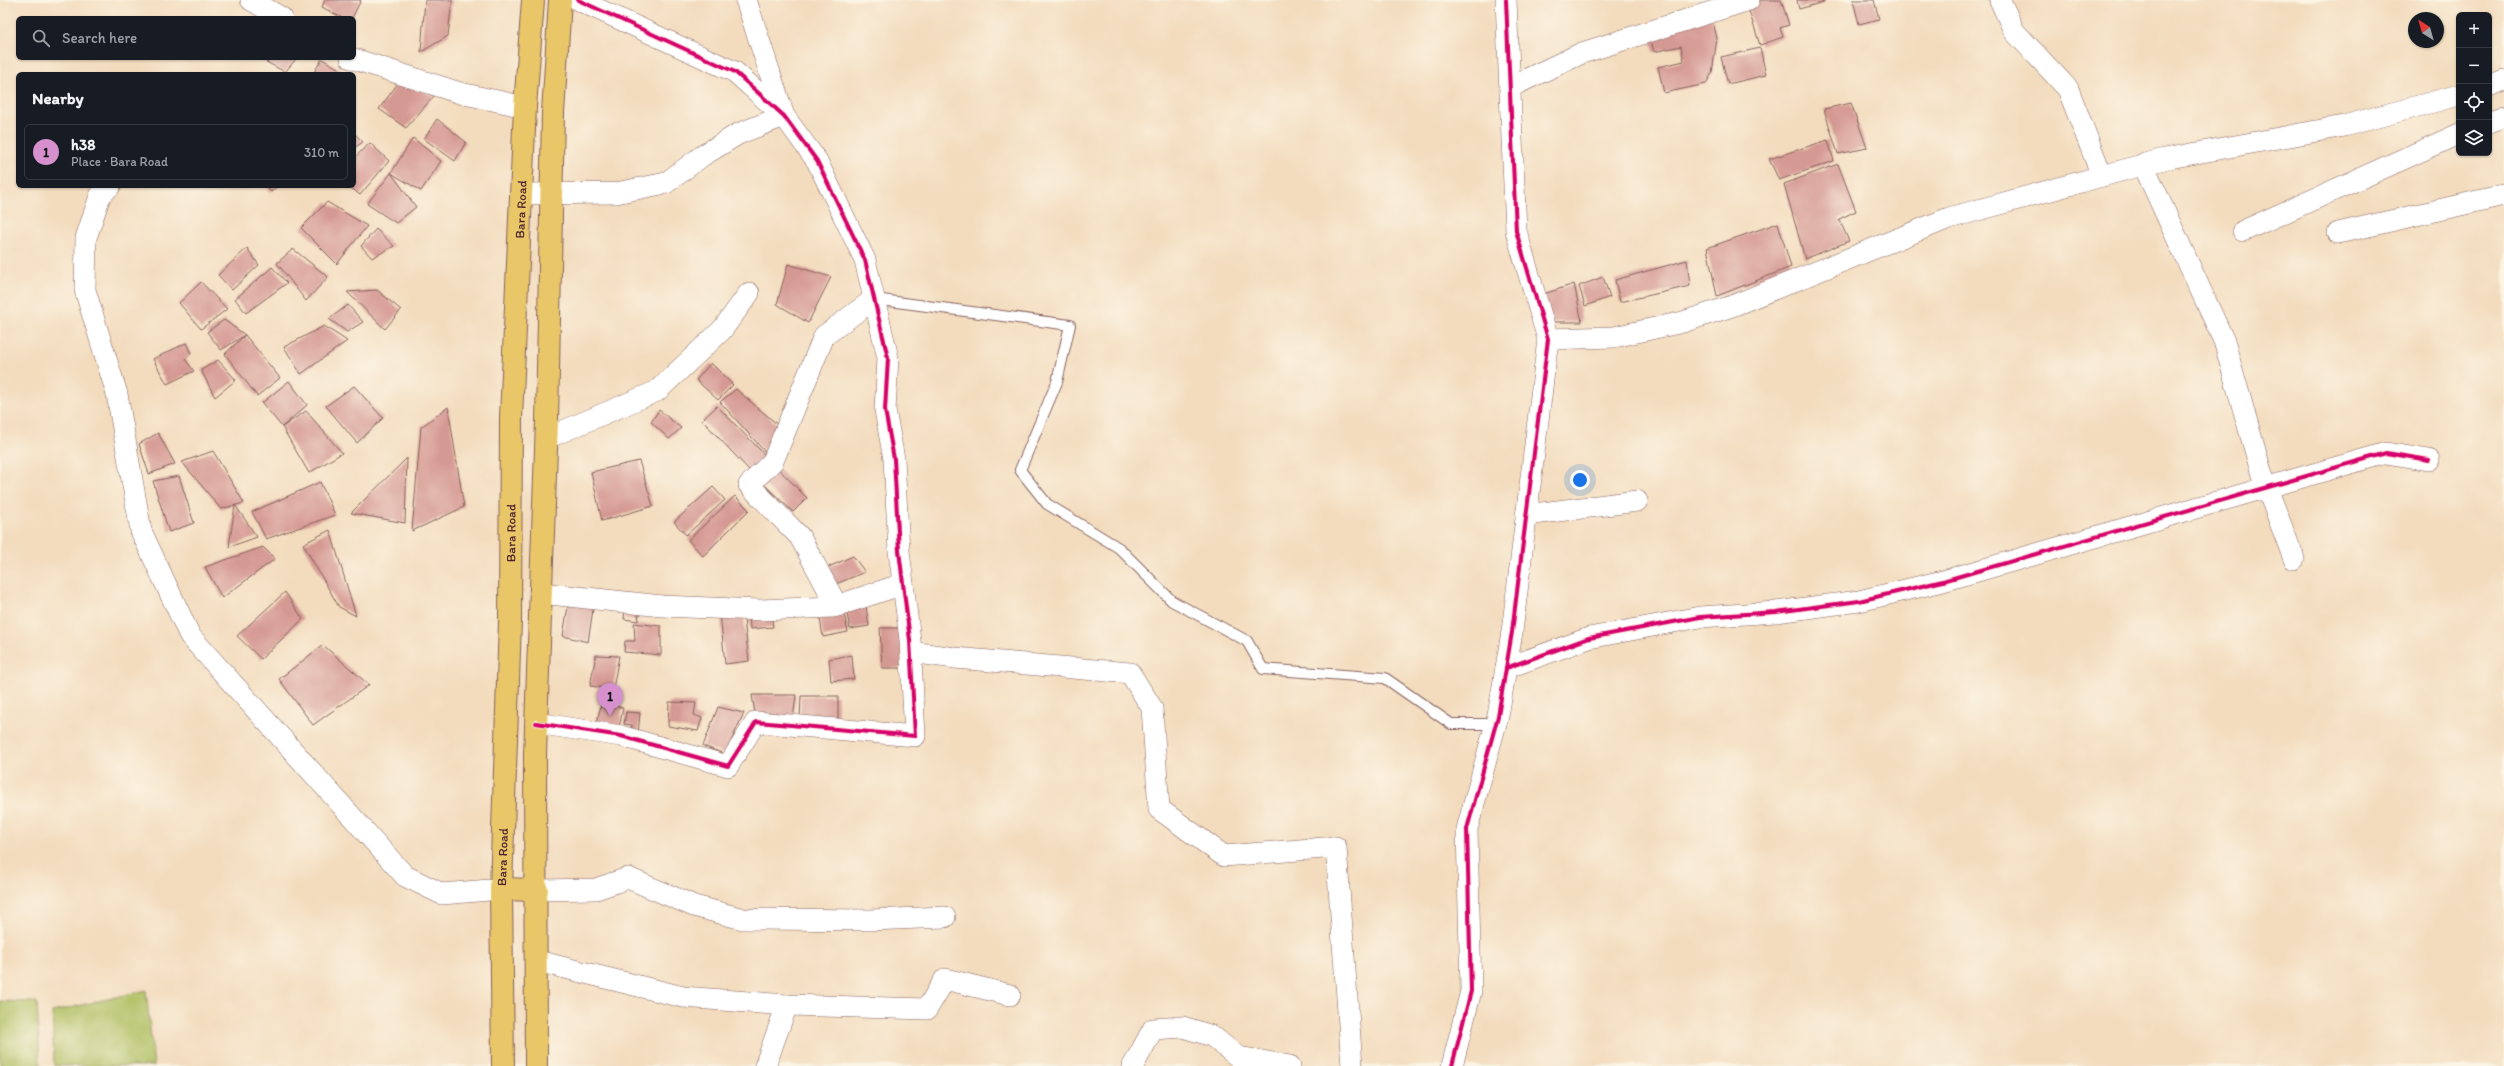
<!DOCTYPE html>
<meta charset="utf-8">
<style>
:root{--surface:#171b24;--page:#242831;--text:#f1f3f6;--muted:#9ea1a6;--line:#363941;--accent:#d690ce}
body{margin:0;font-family:Itim,sans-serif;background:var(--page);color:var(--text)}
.controls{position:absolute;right:12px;top:12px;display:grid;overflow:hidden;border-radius:6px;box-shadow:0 1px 3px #0004}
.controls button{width:36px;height:36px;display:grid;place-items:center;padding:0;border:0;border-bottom:1px solid var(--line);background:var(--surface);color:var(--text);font:20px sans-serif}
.compass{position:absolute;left:2408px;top:12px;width:36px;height:36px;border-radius:50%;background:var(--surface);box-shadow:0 1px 3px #0004;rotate:323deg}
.you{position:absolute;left:1580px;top:480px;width:14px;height:14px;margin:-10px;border:3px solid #fff;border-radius:50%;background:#1a73e8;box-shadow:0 0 0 6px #1a73e833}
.badge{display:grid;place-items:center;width:26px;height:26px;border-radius:50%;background:var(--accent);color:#111;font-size:13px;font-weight:700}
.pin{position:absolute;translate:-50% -33px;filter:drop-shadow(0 1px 2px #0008)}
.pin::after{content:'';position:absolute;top:21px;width:14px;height:12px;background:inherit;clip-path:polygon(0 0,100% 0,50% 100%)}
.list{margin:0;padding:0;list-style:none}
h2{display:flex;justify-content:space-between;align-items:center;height:52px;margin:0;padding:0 16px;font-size:17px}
h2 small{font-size:13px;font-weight:400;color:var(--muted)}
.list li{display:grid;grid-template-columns:26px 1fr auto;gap:12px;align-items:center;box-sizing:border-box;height:56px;margin:0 8px 8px;padding:0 8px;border:1px solid var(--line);border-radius:6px}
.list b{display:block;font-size:15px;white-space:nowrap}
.list p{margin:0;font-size:13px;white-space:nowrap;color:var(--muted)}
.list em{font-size:13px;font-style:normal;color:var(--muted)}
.icon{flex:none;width:22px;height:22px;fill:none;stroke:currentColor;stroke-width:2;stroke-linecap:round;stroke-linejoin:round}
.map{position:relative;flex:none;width:2504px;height:1066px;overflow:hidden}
.search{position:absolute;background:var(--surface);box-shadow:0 1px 3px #0004;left:16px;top:16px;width:340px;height:44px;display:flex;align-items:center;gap:10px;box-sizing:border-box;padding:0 14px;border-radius:6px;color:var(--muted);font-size:15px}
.panel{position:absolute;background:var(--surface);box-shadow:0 1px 3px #0004;left:16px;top:72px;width:340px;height:116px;border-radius:6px}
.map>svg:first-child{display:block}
.green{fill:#aebe61;stroke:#7c6e46}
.building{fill:#d59993}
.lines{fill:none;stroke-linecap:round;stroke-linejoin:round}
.service-casing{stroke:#85615e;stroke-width:12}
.minor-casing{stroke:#85615e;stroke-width:22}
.primary-casing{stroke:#85615e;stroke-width:24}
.service{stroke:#fff;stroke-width:10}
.minor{stroke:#fff;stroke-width:21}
.primary{stroke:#e9c769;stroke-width:22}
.cycleway-casing{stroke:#fcf5e5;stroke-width:6}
.cycleway{stroke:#d6006c;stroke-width:4}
.labels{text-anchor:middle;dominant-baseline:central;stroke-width:4;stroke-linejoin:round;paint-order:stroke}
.street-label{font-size:13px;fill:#4a1f2b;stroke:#fcf5e5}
</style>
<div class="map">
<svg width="2504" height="1066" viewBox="0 0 2504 1066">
<rect width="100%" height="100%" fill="#fcf5e5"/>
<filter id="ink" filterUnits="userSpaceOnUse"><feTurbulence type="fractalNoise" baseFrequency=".025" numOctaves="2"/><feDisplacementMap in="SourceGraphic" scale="8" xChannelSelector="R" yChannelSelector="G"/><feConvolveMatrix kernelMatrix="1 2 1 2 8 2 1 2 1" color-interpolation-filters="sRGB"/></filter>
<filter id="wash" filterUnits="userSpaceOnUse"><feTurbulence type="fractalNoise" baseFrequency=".012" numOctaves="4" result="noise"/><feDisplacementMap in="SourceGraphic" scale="16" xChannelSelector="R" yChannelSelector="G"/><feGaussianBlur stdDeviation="0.9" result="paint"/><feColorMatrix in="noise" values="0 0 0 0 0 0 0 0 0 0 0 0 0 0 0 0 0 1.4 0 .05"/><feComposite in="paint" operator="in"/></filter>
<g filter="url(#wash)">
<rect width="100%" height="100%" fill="#f3dcbe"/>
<g class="green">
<polygon points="146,990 154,1066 54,1066 52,1012"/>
<polygon points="0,1001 37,1002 40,1066 0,1066"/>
</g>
<g id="blocks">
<g class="building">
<polygon points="325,0 361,0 352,18 342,18 322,7"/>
<polygon points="425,0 452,0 448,36 421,52"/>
<polygon points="1763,0 1781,0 1789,25 1780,28 1783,37 1760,45 1747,5"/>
<polygon points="1797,0 1824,0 1824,2 1799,9"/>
<polygon points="1853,0 1874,0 1879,19 1859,24"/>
<polygon points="1712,18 1717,38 1712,73 1706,84 1664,93 1658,67 1684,61 1681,46 1654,52 1649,32"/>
<polygon points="1760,48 1766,75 1728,84 1721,57"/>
<polygon points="259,58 297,58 285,72"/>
<polygon points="322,59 348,74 313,74"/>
<polygon points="399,82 434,96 406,128 379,109"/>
<polygon points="1851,103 1867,148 1838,154 1824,109"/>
<polygon points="437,119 466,142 455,161 424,139"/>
<polygon points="354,133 363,142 354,148"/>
<polygon points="413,138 441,161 421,191 391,173"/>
<polygon points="1828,140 1834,161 1779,180 1769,159"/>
<polygon points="370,143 389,161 360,195 349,186 354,186 354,158"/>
<polygon points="1838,164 1856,211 1839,219 1849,241 1805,259 1784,184"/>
<polygon points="391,173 416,207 396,223 367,204"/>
<polygon points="265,186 278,186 271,192"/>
<polygon points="327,202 367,226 337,264 301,228"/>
<polygon points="1778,223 1791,267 1717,296 1707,248"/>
<polygon points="376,229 394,246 372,258 361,246"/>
<polygon points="247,248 259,265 232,290 218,275"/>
<polygon points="293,249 328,277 306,301 277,263"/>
<polygon points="1687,260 1690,286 1620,302 1615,280"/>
<polygon points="788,264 831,277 808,323 777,304"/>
<polygon points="272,267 287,283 246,313 235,299"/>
<polygon points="1603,277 1610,297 1585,306 1579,286"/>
<polygon points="201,282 227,309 201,329 179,303"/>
<polygon points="1574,284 1582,322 1547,322 1541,295"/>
<polygon points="377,290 401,310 385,329 347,292"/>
<polygon points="348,305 363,322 347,332 329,319"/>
<polygon points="224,320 245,335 280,378 257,396 225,354 245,335 221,350 207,332"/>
<polygon points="324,326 347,341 301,374 284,347"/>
<polygon points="186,343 191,354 185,359 194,371 167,384 153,359"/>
<polygon points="218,360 236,380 215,397 201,370"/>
<polygon points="711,363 733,385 718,400 696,380"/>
<polygon points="289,381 307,405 282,427 306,411 342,453 309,473 282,427 262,403"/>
<polygon points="354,386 383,418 357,443 326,406"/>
<polygon points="736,389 778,425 767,454 720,402"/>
<polygon points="717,406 807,498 793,512 766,486 755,497 739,481 754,466 749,470 702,420"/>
<polygon points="448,407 464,507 412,531 421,427"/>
<polygon points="659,410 681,428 669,439 651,422"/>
<polygon points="158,433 175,464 149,474 139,444"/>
<polygon points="213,451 244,503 221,509 182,462"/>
<polygon points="407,458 405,523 351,513"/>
<polygon points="639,461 653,506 602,521 591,472"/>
<polygon points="179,476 194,523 169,532 153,481"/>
<polygon points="320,482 335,515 266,539 252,512"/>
<polygon points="713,487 725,500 686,535 674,522"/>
<polygon points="735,496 749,510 703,556 688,540"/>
<polygon points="235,505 257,537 229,547"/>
<polygon points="330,530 356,616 339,607 303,544"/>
<polygon points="263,547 275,559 222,598 205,567"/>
<polygon points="853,556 865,572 831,586 824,569"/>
<polygon points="285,592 303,619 261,659 237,636"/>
<polygon points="569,600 594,603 588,642 563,636"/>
<polygon points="625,605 640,606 638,621 624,619"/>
<polygon points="866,606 869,626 850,629 846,609"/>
<polygon points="843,608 848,632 823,637 819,612"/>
<polygon points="743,611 749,661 725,664 720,613"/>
<polygon points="749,612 771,612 773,627 750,629"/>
<polygon points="634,623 661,626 661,655 624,652 625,641 635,641"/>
<polygon points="880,628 903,628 906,668 882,668"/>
<polygon points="323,645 369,685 313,725 279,679"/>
<polygon points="596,655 619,656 613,689 590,686"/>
<polygon points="852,655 854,679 831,681 829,659"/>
<polygon points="752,695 796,695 793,720 756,719"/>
<polygon points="801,696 838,696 838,721 800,718"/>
<polygon points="602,702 623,708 619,728 596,724"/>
<polygon points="669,702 696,703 694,715 702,718 698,731 668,726"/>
<polygon points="718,707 744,713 725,754 703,746"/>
<polygon points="626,712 640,713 638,735 631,735 632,725 624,724"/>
</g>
</g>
</g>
<g filter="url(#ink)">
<use href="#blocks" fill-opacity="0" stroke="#85615e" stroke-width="1"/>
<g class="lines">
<defs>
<polyline id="service" points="874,299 1070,325 1057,382 1020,470 1047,504 1119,548 1172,601 1247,641 1263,669 1385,678 1451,724 1495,724"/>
<g id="minor">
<polyline points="251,0 282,18"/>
<polyline points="2000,0 2014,31 2068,89 2102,176"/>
<polyline points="351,58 460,93 525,107"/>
<polyline points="2489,86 2504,80"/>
<polyline points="1510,87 1582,53 1749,0"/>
<polyline points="2489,122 2504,116"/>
<polyline points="2143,164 2224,341 2262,475 2294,559"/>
<polyline points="110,186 100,196 86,238 85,290 117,394 141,531 190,636 405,876 442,894 501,889"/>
<polyline points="521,194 616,193 666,183 702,156 738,134 784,116 746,0"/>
<polyline points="2243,231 2459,134"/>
<polyline points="2338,233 2504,195"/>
<polyline points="1548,339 1614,337 1683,322 1732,306 1949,218 2164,159 2344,126 2459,95"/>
<polyline points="547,438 657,391 722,330 749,293"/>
<polyline points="1526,515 1637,501"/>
<polyline points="540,593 662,606 760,610 833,607 903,584"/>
<polyline points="837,606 800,537 749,485 773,461 824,336 874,299"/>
<polyline points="911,652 955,658 1130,673 1152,708 1159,809 1224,856 1336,847 1352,1066"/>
<polyline points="1506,668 1589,638 1700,617 1776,612 1859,601 1943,581 2386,453 2429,460"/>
<polyline points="536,723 621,736 728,766 756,722 915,736 910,640 899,551 894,459 885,410 888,358 865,260 817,161 784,116 735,72 578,0"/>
<polyline points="537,890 596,889 628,878 694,906 743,919 870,920 945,917"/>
<polyline points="537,961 683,997 787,1005 765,1066"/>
<polyline points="787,1005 927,1009 945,979 1010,995"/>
<polyline points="1133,1066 1153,1029 1183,1027 1212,1036 1238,1057 1290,1066"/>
<polyline points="1452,1066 1471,991 1467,829 1498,716 1512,632 1548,339 1516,231 1506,0"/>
</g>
<g id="primary">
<polyline points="501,889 537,890"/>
<path id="s1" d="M503 1066 501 889 510 621 511 418 525 107 533 0"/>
<polyline points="536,1066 535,755 547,421 553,113 560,0"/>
</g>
</defs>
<use href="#service" class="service-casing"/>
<use href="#minor" class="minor-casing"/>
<use href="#primary" class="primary-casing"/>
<use href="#service" class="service"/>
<use href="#minor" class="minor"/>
<use href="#primary" class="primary"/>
<defs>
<g id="cycleway">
<polyline points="1506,668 1589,638 1700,617 1776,612 1859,601 1943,581 2386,453 2429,460"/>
<polyline points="536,723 621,736 728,766 756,722 915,736 910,640 899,551 894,459 885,410 888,358 865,260 817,161 784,116 735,72 578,0"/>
<polyline points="1452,1066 1471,991 1467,829 1498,716 1512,632 1548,339 1516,231 1506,0"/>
</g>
</defs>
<use href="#cycleway" class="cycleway-casing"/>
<use href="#cycleway" class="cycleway"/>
</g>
</g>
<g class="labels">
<g class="street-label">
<text stroke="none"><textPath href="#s1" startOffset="857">Bara Road</textPath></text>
<text stroke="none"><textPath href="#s1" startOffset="533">Bara Road</textPath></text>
<text stroke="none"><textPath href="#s1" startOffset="209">Bara Road</textPath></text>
</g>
</g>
</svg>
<div class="controls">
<button>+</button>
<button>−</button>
<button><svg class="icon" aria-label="locate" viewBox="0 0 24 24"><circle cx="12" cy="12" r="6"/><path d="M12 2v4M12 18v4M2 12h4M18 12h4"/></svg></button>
<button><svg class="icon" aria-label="layers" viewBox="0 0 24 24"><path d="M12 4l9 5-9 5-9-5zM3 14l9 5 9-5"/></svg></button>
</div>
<svg class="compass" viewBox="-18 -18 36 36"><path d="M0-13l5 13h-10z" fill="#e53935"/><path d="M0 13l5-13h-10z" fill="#9ea1a6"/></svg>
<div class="you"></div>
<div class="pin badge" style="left:610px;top:716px">1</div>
<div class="search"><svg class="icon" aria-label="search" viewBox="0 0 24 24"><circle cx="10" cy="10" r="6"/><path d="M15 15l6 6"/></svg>Search here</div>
<section class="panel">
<h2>Nearby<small></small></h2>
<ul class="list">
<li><span class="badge">1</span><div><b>h38</b><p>Place · Bara Road</p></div><em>310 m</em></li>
</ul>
</section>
</div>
